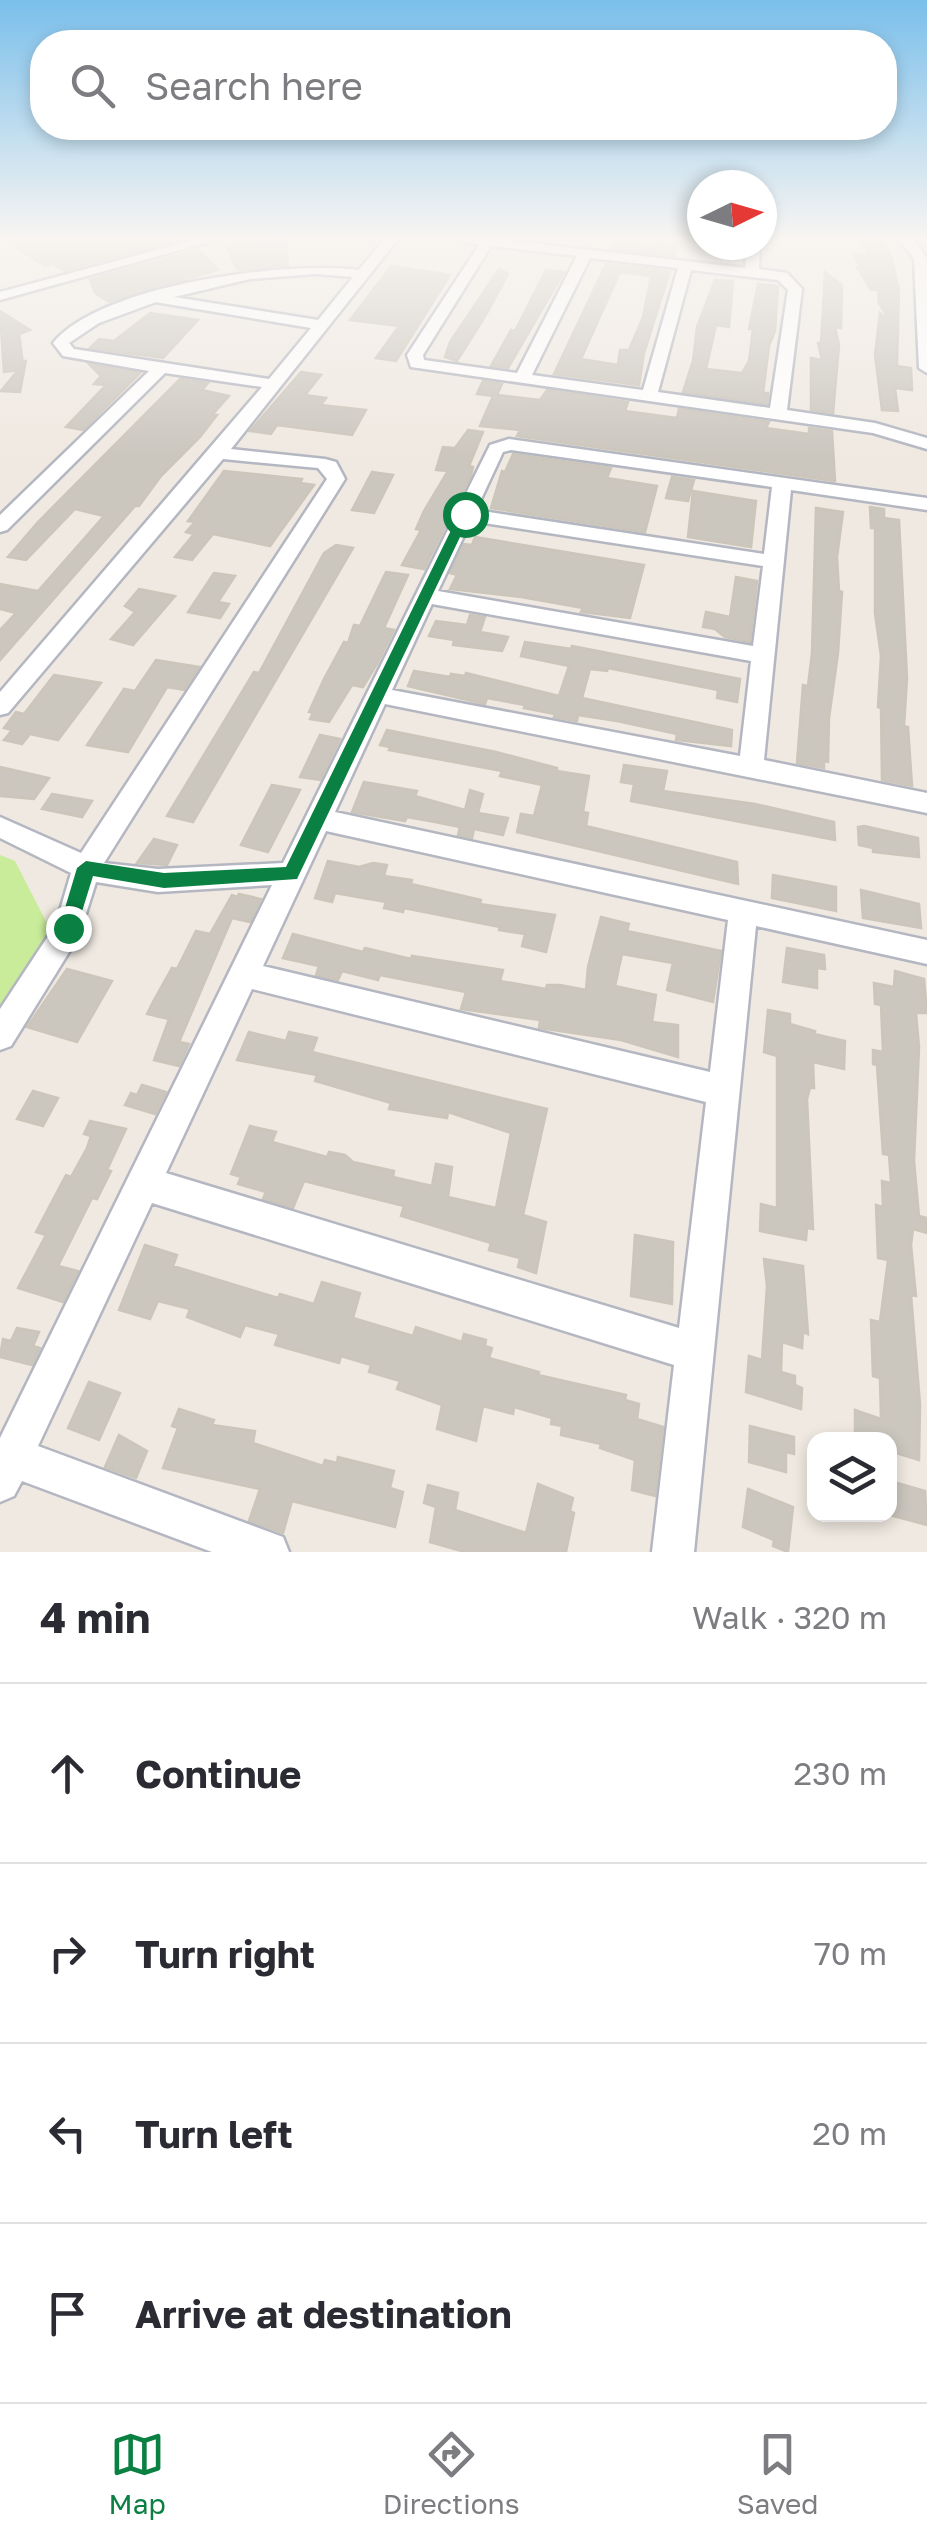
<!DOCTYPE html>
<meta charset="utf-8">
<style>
:root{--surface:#fff;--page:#f7f7f7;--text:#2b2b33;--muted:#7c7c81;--line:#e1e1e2;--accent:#0b8043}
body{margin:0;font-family:"Golos Text",sans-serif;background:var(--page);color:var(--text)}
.controls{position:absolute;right:30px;bottom:30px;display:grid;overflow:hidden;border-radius:20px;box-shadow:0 5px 15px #0003}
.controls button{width:90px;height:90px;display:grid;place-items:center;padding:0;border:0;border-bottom:2px solid var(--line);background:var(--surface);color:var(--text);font:50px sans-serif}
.compass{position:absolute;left:687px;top:170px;width:90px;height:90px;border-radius:50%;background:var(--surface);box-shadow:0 5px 15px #0003;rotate:85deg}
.stop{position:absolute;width:30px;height:30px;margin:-22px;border:8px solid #0b8043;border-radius:50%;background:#fff}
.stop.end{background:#0b8043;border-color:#fff;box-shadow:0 2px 10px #0008}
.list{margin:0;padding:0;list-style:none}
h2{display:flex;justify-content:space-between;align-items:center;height:130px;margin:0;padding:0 40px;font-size:42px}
h2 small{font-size:32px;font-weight:400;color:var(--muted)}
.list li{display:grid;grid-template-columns:65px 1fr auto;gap:30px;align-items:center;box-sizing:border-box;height:180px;padding:0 40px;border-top:2px solid var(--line)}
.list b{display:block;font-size:38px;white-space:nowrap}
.list em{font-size:32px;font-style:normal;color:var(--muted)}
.icon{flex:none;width:55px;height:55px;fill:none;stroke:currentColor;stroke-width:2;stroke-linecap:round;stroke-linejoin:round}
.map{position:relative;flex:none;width:927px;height:1552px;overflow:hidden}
.search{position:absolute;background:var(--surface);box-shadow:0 5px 15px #0003;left:30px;right:30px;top:30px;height:110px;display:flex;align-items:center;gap:25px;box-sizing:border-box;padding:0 35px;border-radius:40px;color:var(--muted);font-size:38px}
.sheet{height:850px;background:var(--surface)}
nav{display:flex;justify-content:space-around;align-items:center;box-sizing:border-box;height:140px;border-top:2px solid var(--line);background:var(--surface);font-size:28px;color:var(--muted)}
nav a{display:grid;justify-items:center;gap:5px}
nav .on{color:var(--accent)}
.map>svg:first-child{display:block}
.pitch{fill:#c9ec9a}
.building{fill:#cbc7bf;stroke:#cbc5ba;stroke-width:2.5;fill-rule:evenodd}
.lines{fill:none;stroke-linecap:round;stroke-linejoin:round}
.minor-casing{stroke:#b4b7c1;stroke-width:5}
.minor{fill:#fff;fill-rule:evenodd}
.route{fill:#0b8043}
</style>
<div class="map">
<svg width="927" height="1552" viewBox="0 0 927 1552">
<rect width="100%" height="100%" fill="#efe9e1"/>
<polygon class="pitch" points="0,855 15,861 55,939 0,1023"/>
<g class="building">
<polygon points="4,239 183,239 65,271 52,264 45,266"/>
<polygon points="286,239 288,266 237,270 226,245"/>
<polygon points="865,239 882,239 892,259 899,290 897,366 911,368 912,390 895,388 898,411 882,410 875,355 880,313 890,321 879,303 878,290 871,290 857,267 861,267 853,254 870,254 862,241"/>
<polygon points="614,242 652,246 653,243 677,245 674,256 612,249"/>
<polygon points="199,250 218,270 109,302 95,293 90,279"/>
<path d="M606 264 670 271 644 353 639 385 554 374ZM620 272 651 276 643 317 629 350H620L618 365 581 359Z"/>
<polygon points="391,266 450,275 396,361 376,358 399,326 350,320"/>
<polygon points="499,269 508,274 487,313 457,361 445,357 450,342"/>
<polygon points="546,270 564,272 508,368 491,366 511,330 515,331"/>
<polygon points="825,272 842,285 841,328 835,327 839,345 833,413 811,410 811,358 822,360 818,343 821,343"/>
<polygon points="715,280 733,281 729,327 716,325 706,369 742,373 749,361 753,329 749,329 758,284 778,286 775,331 769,346 763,393 768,393 767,404 683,392 693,361 697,327"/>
<polygon points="0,311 30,330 19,334 23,364 26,360 20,392 1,391 18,370 4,372"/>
<polygon points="150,313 198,320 163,358 90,348 99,339 114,341"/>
<polygon points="89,364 140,373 83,430 66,427 106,385 94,384 101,376"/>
<polygon points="301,372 321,375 305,395 326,398 321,405 366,410 352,435 277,425 271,434 250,431"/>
<polygon points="180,379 208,383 202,390 229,396 212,415 217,415 200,437 161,476 139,506 135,506 0,660 0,630 16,613 0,609 0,584 38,591 104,516 75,509 26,560 8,557 38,522"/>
<polygon points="483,381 502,384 497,395 540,400 547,390 628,402 625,411 677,418 679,409 769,422 766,428 809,434 809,428 832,431 835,481 517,436 520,430 480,426 493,396 477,394"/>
<polygon points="468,430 483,432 469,466 473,467 471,475 424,569 402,565 421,530 416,529 424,511 448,471 436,470 443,447 455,448"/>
<polygon points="513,454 611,468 607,478 657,486 645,532 491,508 502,471 505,472"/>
<polygon points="224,471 302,479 300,483 314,485 270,546 213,534 192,560 175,557 194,534 186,532 195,522 188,521"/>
<polygon points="372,472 393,475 374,513 352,510"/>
<polygon points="672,477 694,480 688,501 666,498"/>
<polygon points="693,491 756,501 751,547 688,537"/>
<polygon points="870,507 884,509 884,518 899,520 907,678 904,726 908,727 912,786 882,780 881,708 878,707 881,656 875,613 875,528 871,528"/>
<polygon points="816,508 843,512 837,557 839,591 842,592 838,653 829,718 828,762 824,761 824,768 797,763 803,685 808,686 812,653"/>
<polygon points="475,537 644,565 630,618 581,612 583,608 521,597 450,589 457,575 450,573 464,544 472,545"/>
<polygon points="336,545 353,548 193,822 167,816 254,672 259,673 324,553"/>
<polygon points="386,572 408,575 384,628 394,630 377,664 363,687 352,685 329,722 310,719 313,713 309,712 324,679 344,642 348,643 354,625 360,626"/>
<polygon points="214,573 235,576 218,602 229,604 220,618 188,612"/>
<polygon points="736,577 757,581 750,642 725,637 715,629 703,627 706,612 730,617"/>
<polygon points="139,589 175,596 133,645 111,639 135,612 125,606"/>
<polygon points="470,615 485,617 480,632 508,637 502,651 453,645 454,640 429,636 436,621 467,625"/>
<polygon points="525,642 571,649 572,646 740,679 737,702 717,698 718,690 608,668 607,671 590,669 582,698 732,730 731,746 676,740 677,734 617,721 578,715 577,721 554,717 555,714 524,708 525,705 487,698 485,704 408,686 414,671 450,677 451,674 465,676 466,673 559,696 569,666 521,656"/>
<polygon points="156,660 199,667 184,690 167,687 128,752 87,745 124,689 135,691"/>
<polygon points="54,675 101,683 58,740 30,734 22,744 4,740 12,730 4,728 16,712 24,714"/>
<polygon points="387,730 496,752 557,768 557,771 589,776 583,812 588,813 586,826 737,862 738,884 517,832 521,814 534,816 542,785 500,776 502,771 389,750 390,747 380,745"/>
<polygon points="320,735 340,739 320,780 300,777"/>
<polygon points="624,765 667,771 663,791 755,804 834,822 835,840 631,801 634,784 621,782"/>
<polygon points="0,767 49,778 34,799 0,796"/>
<polygon points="364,782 417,791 415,796 465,810 470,790 483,794 478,813 508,818 503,835 474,829 472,838 458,835 460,827 435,822 407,817 405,821 352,812"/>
<polygon points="272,785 300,790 268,852 241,845"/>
<polygon points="52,794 92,801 82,817 42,809"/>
<polygon points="864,826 918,838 919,857 873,852 873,848 859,845 858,827"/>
<polygon points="154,839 177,845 167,865 137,863"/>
<polygon points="328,861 359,867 373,863 387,865 384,876 412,880 411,884 481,900 480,904 555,915 546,952 522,946 525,934 499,930 500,927 404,908 403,912 384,908 386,902 335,893 332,902 315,898"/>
<polygon points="773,875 836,887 836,911 772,898"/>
<polygon points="861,890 919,904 921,928 863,918"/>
<polygon points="239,894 261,899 250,922 232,918 179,1042 189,1044 179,1066 154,1060 169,1019 147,1014 154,1000 172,968 177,969 196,931 210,934 232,895 237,897"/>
<polygon points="601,917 629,924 627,931 721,951 713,1002 667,990 673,963 622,954 615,986 656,995 652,1022 678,1025 678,1057 621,1040 539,1028 540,1020 461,1009 466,992 380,975 378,980 342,971 338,980 316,975 319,966 283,958 293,934 363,952 365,948 411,959 412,956 503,970 500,981 546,989 547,985 560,985 586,990 588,967"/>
<polygon points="787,948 824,955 825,969 817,968 817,988 783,982"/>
<polygon points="67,969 112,981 77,1042 27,1027"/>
<polygon points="895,971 924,979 927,1013 916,1013 919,1047 914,1161 919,1216 927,1218 927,1233 913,1229 911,1245 916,1296 911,1295 920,1404 919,1460 890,1451 890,1440 855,1440 855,1410 881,1419 880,1378 873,1376 871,1320 880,1322 888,1260 878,1258 876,1205 883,1207 882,1181 891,1183 889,1155 883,1154 877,1065 873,1064 873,1050 883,1052 881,1005 875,1004 874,983 894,987"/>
<polygon points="768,1010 790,1014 790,1024 815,1031 814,1034 845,1041 844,1069 813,1062 814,1088 810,1088 807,1099 813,1229 807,1228 806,1240 760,1231 761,1204 777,1208 777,1056 764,1052"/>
<polygon points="249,1032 286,1041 289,1032 317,1038 312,1052 547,1109 523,1215 546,1222 536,1273 518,1267 520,1258 489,1250 491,1243 401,1216 404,1206 304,1181 293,1208 263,1199 266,1192 238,1184 241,1177 231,1174 250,1126 276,1132 272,1142 327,1157 329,1152 345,1155 353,1162 394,1171 393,1177 432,1186 436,1164 452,1167 448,1197 496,1208 511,1133 448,1112 447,1118 389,1109 391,1103 315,1081 317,1075 237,1060"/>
<polygon points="142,1085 166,1092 155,1114 125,1105 131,1093 137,1095"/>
<polygon points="33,1091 58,1098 43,1126 17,1119"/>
<polygon points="90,1121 126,1129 107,1170 111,1171 97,1199 92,1198 58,1266 78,1271 63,1302 18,1288 46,1235 36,1232 66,1175 71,1177 87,1148 91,1136 84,1134"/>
<polygon points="635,1235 673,1242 672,1304 631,1296"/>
<polygon points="145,1245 177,1255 173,1266 278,1298 280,1294 314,1304 322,1282 360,1293 353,1318 413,1336 416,1327 462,1342 464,1334 486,1340 485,1346 492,1348 489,1358 539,1372 538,1375 626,1395 625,1400 639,1404 637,1419 663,1427 655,1496 632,1490 635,1460 600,1448 601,1444 561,1435 562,1426 551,1424 552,1418 514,1407 513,1414 483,1406 476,1441 437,1429 442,1405 397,1389 400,1381 369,1372 371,1365 341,1356 339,1363 275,1345 279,1334 245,1325 240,1337 187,1317 190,1309 158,1301 150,1319 119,1310"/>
<polygon points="764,1259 803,1266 808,1334 803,1332 802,1348 782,1342 781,1372 795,1376 795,1385 802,1388 801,1409 746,1392 749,1356 762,1360 767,1286"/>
<polygon points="17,1328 39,1332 33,1346 40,1348 32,1365 0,1357 3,1339 11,1341"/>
<polygon points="89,1382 120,1393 99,1440 68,1428"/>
<polygon points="179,1409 214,1420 212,1425 255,1431 253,1443 323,1466 325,1460 337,1463 338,1457 394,1471 390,1488 403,1492 395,1527 292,1501 283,1533 249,1521 260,1489 163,1468 178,1428 172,1426"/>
<polygon points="750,1426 794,1437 794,1454 786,1452 786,1472 749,1462"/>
<polygon points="119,1435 147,1451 136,1478 105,1467"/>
<polygon points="890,1481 925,1491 927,1525 890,1515"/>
<polygon points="538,1484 573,1498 570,1511 574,1513 566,1552 465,1552 430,1542 436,1507 424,1503 428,1485 458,1493 455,1510 526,1533"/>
<polygon points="748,1489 793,1507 788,1552 773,1546 774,1540 743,1527"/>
</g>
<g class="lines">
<defs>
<g id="minor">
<polygon points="198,239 220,239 0,300 0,292"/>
<path d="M384 239H398L231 449 325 459 336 462 345 479 104 863 158 869 283 863 490 445 509 439 927 498V510L791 490 764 760 927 793V813L385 704 335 812 927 940V964L756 926 694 1552H652L674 1365 152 1203 38 1446 283 1537 289 1552H212L22 1481 14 1496 0 1502V1438L272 885 158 892 96 882 79 936 11 1046 0 1050V1009L56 924 71 873 0 838V817L81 853 327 479 318 468 223 459 8 713 0 715V692L262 387 165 373 7 530 0 532V515L149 371 63 356 53 343C102 284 285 261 359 270ZM316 274 353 277 318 320 174 297 250 279ZM156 302 161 303 311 328 269 379 74 349 69 343 99 323ZM511 450 772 487 764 554 476 510 503 452ZM471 521 763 566 753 646 438 591ZM432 604 751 661 740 756 392 690ZM326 831 728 920 710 1072 263 966ZM252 989 706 1102 679 1328 166 1173Z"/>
<path d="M454 239H495L745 268 746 245H760L759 269 787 273 802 289 787 410 875 423 927 438V449L873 433 411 367 407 355 479 245ZM491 246 577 256 517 373 424 360 423 355ZM590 258 678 268 643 390 532 375ZM691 270 778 280 788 290 770 408 658 392Z"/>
<polygon points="899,239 913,239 927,258 927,373 919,368 914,259"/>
</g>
</defs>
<use href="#minor" class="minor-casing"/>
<use href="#minor" class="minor"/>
</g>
<linearGradient id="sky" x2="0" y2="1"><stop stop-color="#7abfeb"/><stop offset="0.52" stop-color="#f8f5f2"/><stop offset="1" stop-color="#f8f5f2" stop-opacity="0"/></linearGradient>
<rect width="927" height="456" fill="url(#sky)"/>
<polygon class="route" points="465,510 471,514 297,879 164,888 93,876 75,934 62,934 59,928 77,868 86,861 164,873 286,867 459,514"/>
</svg>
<div class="controls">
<button><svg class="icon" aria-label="layers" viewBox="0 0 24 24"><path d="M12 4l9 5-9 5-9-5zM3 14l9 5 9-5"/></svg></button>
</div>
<svg class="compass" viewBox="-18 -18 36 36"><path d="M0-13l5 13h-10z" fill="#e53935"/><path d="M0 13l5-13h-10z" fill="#7c7c81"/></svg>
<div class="stop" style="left:465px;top:514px"></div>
<div class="stop end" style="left:68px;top:928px"></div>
<div class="search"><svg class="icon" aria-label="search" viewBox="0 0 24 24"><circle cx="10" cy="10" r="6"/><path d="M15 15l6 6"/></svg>Search here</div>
</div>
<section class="sheet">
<h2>4 min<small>Walk · 320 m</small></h2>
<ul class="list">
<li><svg class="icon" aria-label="ahead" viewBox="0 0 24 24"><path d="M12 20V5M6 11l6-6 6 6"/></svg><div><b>Continue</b></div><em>230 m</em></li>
<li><svg class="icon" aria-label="right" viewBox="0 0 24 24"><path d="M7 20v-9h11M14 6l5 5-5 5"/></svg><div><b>Turn right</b></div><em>70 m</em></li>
<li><svg class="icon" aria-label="left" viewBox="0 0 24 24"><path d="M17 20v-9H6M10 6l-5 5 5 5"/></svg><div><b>Turn left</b></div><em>20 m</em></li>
<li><svg class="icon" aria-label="arrive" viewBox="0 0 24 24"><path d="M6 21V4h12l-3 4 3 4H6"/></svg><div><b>Arrive at destination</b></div></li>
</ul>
</section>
<nav>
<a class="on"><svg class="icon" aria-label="map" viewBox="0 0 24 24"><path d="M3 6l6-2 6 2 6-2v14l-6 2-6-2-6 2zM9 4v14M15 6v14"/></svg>Map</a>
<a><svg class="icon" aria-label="directions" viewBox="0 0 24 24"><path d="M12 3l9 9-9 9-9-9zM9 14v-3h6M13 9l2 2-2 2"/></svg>Directions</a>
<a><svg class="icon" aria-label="saved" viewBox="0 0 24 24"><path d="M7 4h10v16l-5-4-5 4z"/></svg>Saved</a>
</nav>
